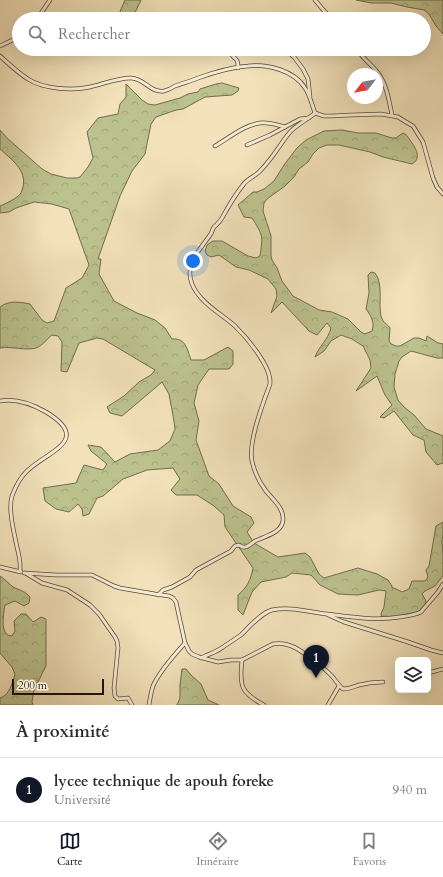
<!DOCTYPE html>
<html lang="fr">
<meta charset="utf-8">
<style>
:root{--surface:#fff;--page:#f2f2f3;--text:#2b2b33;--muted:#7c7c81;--line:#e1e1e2;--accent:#111827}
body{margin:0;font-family:Cardo,serif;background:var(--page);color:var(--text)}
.controls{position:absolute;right:12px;bottom:12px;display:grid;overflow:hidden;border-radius:6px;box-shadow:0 4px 16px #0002}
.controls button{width:36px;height:36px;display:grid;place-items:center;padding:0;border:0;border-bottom:1px solid var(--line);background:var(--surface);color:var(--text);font:20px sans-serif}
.compass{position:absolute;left:347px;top:68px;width:36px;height:36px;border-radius:50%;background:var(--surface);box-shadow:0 4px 16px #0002;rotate:239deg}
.scale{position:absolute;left:12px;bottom:10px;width:92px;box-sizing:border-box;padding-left:4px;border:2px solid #231611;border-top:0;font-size:11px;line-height:14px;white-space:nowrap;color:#231611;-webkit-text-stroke:3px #f7ecd2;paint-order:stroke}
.you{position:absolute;left:193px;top:261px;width:14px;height:14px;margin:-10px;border:3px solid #fff;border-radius:50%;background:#1a73e8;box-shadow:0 0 0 6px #1a73e833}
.badge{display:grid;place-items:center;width:26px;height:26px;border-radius:50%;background:var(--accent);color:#fff;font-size:13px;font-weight:700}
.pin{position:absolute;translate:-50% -33px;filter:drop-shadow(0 1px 2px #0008)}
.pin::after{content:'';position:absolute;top:21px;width:14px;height:12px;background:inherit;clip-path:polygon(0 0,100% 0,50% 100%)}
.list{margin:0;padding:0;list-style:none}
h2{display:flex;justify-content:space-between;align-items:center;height:52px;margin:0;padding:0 16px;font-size:17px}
h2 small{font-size:13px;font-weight:400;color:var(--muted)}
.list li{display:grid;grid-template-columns:26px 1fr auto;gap:12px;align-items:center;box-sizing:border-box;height:64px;padding:0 16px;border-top:1px solid var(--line)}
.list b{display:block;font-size:15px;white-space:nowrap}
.list p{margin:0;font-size:13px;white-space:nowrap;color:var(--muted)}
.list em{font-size:13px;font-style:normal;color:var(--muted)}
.icon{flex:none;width:22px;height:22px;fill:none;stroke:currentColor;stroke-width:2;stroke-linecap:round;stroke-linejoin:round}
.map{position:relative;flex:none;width:443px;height:705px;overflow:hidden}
.search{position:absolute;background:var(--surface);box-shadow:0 4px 16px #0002;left:12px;right:12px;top:12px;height:44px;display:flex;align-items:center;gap:10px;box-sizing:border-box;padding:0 14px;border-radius:22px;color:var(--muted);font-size:15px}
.sheet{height:116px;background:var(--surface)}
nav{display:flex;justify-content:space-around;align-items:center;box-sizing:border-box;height:56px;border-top:1px solid var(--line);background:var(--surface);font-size:11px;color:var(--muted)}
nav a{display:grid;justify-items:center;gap:2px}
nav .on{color:var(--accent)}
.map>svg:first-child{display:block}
.forest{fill:url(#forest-crowns);stroke:#706c50}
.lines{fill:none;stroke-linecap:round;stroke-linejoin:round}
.minor-casing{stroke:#57493b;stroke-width:4.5}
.minor{stroke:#f7ecd2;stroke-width:3}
</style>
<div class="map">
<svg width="443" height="705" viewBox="0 0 443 705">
<defs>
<pattern id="forest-crowns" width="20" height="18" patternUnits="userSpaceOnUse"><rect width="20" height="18" fill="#bcc28e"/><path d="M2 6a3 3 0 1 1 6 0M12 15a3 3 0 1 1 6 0" fill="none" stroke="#a1a679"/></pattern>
</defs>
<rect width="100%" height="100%" fill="#f2e1ba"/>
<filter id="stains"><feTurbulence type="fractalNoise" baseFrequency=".005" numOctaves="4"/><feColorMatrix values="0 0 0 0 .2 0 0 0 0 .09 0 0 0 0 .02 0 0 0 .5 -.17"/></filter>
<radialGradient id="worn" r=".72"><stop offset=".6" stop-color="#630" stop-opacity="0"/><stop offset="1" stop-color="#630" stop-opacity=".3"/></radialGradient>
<g class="forest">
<polygon points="125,0 141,0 132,19 116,19 119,14"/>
<polygon points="356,0 443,0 443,34 436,26 429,14 424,10 407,7 391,3 371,3"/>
<path d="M222 83 239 88 238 91 232 95 205 97 183 109 176 110 156 117 151 124 145 154 132 171 120 196 98 259H101L99 274 114 301 137 313 155 320 165 328 172 339C186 338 187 349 191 360H204L228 347 233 351V364L229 369H209L198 385 194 403 199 421 196 440 209 476 219 484 233 506 251 517 254 523 247 532 254 543 278 557 305 553 310 557 319 574 324 578 358 568 377 574 388 580 392 586V588H394L402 592 409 589 412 581H425L428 577 426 570 429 566 436 526 443 522V534L442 541 443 556V576L435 586 425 591 422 594 426 601 425 610 404 617 382 618 381 614 384 607 386 591 379 590 358 595 338 594 320 585 311 575 292 573 286 577 261 582 252 592 243 615 238 610V595C247 588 251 579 253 568L225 527 224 515 214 506 197 495H176L171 490 180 479 173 468 147 470 123 479 103 496 97 498 89 514 83 516 82 509 78 504 69 512 56 509 45 501 43 488 76 483 84 465 103 470 107 464 91 451 88 445 101 447 115 462 130 454 158 450 170 441 175 429 174 421 169 394 162 382 122 416 110 413 107 407 124 396 139 382 151 375 155 370 103 339 97 338 79 343 67 372 61 371 62 342 58 336 52 335C47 339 42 346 36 348 27 351 11 346 0 348V307C9 300 20 302 30 304L42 320 47 323 54 321 66 288 82 278 89 265 69 209 52 204 34 202 16 208 9 212 0 213V206C5 204 18 198 21 193 22 191 22 189 23 187 27 170 11 159 0 149V130L7 138 42 169 51 174 67 178H77L80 177 88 167 93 158 87 132 98 118 118 114 120 104 126 97V84L142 100 148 104 155 105 180 98 188 94 198 92 200 89 216 84Z"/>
<path d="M342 130 358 133H376L392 138H396L403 133C408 135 409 139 412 143 417 150 421 159 412 164L383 157 370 152 339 145H327L319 148 313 154 308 162 299 169 294 177 285 186 267 199 264 203 263 211 271 236V256L272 260 277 268 282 281 293 296 319 310 332 312 348 319 361 332 365 334 372 331C375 322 371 316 366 309L369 293 368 275 371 272 375 273C385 285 376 310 383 321 385 323 388 325 390 328L389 341 391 344 396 346H400L414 338H419L426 341 427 336 438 343 443 344V358H437L411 351 402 357 399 361 395 374 394 387 398 400 404 407 414 415 426 429 443 436V463L437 465 426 452 424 440 413 435 394 411 384 418 380 417 392 405 385 395 377 376 356 391 371 368 370 360 363 346 352 339 341 335 331 341 324 351 315 357C319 346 328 340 331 328L327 323 317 335 309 331 282 302 271 313 277 296 276 289 268 279 249 270 236 267 219 255 211 257 207 255 205 251 207 245 213 241H222L248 256 256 258 260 256C263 236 263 235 252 218L244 217 238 205 253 192H257L264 189 274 181 284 165 297 148 306 140 324 131Z"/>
<path d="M0 576C5 579 8 583 13 587 19 590 25 591 30 597L29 603 24 606 15 601 5 605C3 616 0 636 12 636L15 631 14 621 21 614H26L33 622 41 617 46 619V666L34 690 32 702 33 705H0V698C10 695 12 683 15 674L12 667 0 653Z"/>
<polygon points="182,669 186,669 191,675 201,684 208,700 219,705 177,705 180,698 180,685"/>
</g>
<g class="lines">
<defs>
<g id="minor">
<polyline points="315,0 325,12 333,19"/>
<polyline points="37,19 50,0"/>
<polyline points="0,46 19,37"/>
<path d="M232 49V55C237 61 238 59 238 68"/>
<polyline points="267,49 288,52 294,57 303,69 308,79 310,97"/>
<path d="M357 49C363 59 371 64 378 73 387 85 389 101 392 115"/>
<path d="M0 56C9 64 18 73 28 79 43 89 72 91 90 87 103 84 117 78 131 78 144 78 150 93 164 91 168 90 172 88 175 86 183 83 191 81 198 78 212 73 234 67 248 66 267 64 294 70 305 88 310 95 312 105 315 113L324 116H332L351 115 381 114 398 117 406 122 413 126 423 142 433 178 437 187 443 194"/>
<polyline points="247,145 270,135 300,119 309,118"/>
<path d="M215 146C229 138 244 125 260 123 269 122 277 125 285 127"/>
<path d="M0 401C17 398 32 404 46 412 94 441 45 452 26 472 20 478 15 488 12 496 8 510 14 532 17 547 19 555 21 562 20 571"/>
<polyline points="0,567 21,572"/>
<path d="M24 573 56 575H92L114 586 120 588 155 594 169 596 173 598 176 602 185 643 189 651 192 654 199 657 218 662 231 660H242L273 644C289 641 302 651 314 661 320 665 326 670 331 675 335 679 338 685 343 689 349 689 353 687 359 685 367 683 375 682 383 682"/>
<polyline points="27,574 42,583 67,590 90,605 99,614 115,637 117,641 118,648 114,688 115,696 118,699 128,698 132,705"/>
<path d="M158 595 163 590 172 587 190 577 196 570 231 551 235 546 239 545C241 546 243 548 245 547 248 547 252 543 255 541 265 536 282 533 283 520 284 508 273 500 266 491 260 483 254 471 252 461 248 442 263 403 270 384 272 367 247 338 235 326 220 313 200 303 192 284 184 264 200 250 210 235 212 233 212 230 214 227 217 224 220 222 222 218 228 207 235 195 243 185 247 179 254 177 259 172 262 169 265 166 267 163 276 153 282 141 291 131 298 124 308 119 315 113"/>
<polyline points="328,615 344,622 405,641 431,650 443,653"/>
<path d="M201 658C208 654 217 652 223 647 229 643 235 639 241 635 249 627 261 613 272 610 290 606 309 612 327 614 352 617 374 621 400 617 407 616 415 615 421 612L438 592 443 584"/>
<path d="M242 660C239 686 241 693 264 705"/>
<polyline points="428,673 443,669"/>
<path d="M149 705C150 699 151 692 153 686 159 672 175 654 185 643"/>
<polyline points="328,705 339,686"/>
</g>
</defs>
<use href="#minor" class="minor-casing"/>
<use href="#minor" class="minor"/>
</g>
<rect width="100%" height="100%" filter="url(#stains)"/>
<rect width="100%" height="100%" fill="url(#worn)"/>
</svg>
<div class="controls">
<button><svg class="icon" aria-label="layers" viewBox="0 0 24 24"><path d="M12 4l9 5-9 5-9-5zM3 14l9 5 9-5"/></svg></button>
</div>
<svg class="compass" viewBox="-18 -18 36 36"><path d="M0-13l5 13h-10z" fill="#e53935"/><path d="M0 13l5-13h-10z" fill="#7c7c81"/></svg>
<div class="scale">200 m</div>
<div class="you"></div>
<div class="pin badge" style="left:316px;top:678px">1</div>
<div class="search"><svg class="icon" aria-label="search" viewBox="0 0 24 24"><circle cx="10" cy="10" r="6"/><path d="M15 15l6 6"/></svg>Rechercher</div>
</div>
<section class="sheet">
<h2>À proximité<small></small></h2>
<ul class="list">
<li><span class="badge">1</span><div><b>lycee technique de apouh foreke</b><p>Université</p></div><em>940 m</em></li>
</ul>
</section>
<nav>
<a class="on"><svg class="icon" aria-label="map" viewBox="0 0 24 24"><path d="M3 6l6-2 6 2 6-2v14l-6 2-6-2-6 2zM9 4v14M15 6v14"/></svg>Carte</a>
<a><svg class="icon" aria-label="directions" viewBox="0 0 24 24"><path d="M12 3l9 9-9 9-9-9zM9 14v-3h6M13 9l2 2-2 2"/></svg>Itinéraire</a>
<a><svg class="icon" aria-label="saved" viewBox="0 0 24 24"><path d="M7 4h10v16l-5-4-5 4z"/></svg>Favoris</a>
</nav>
